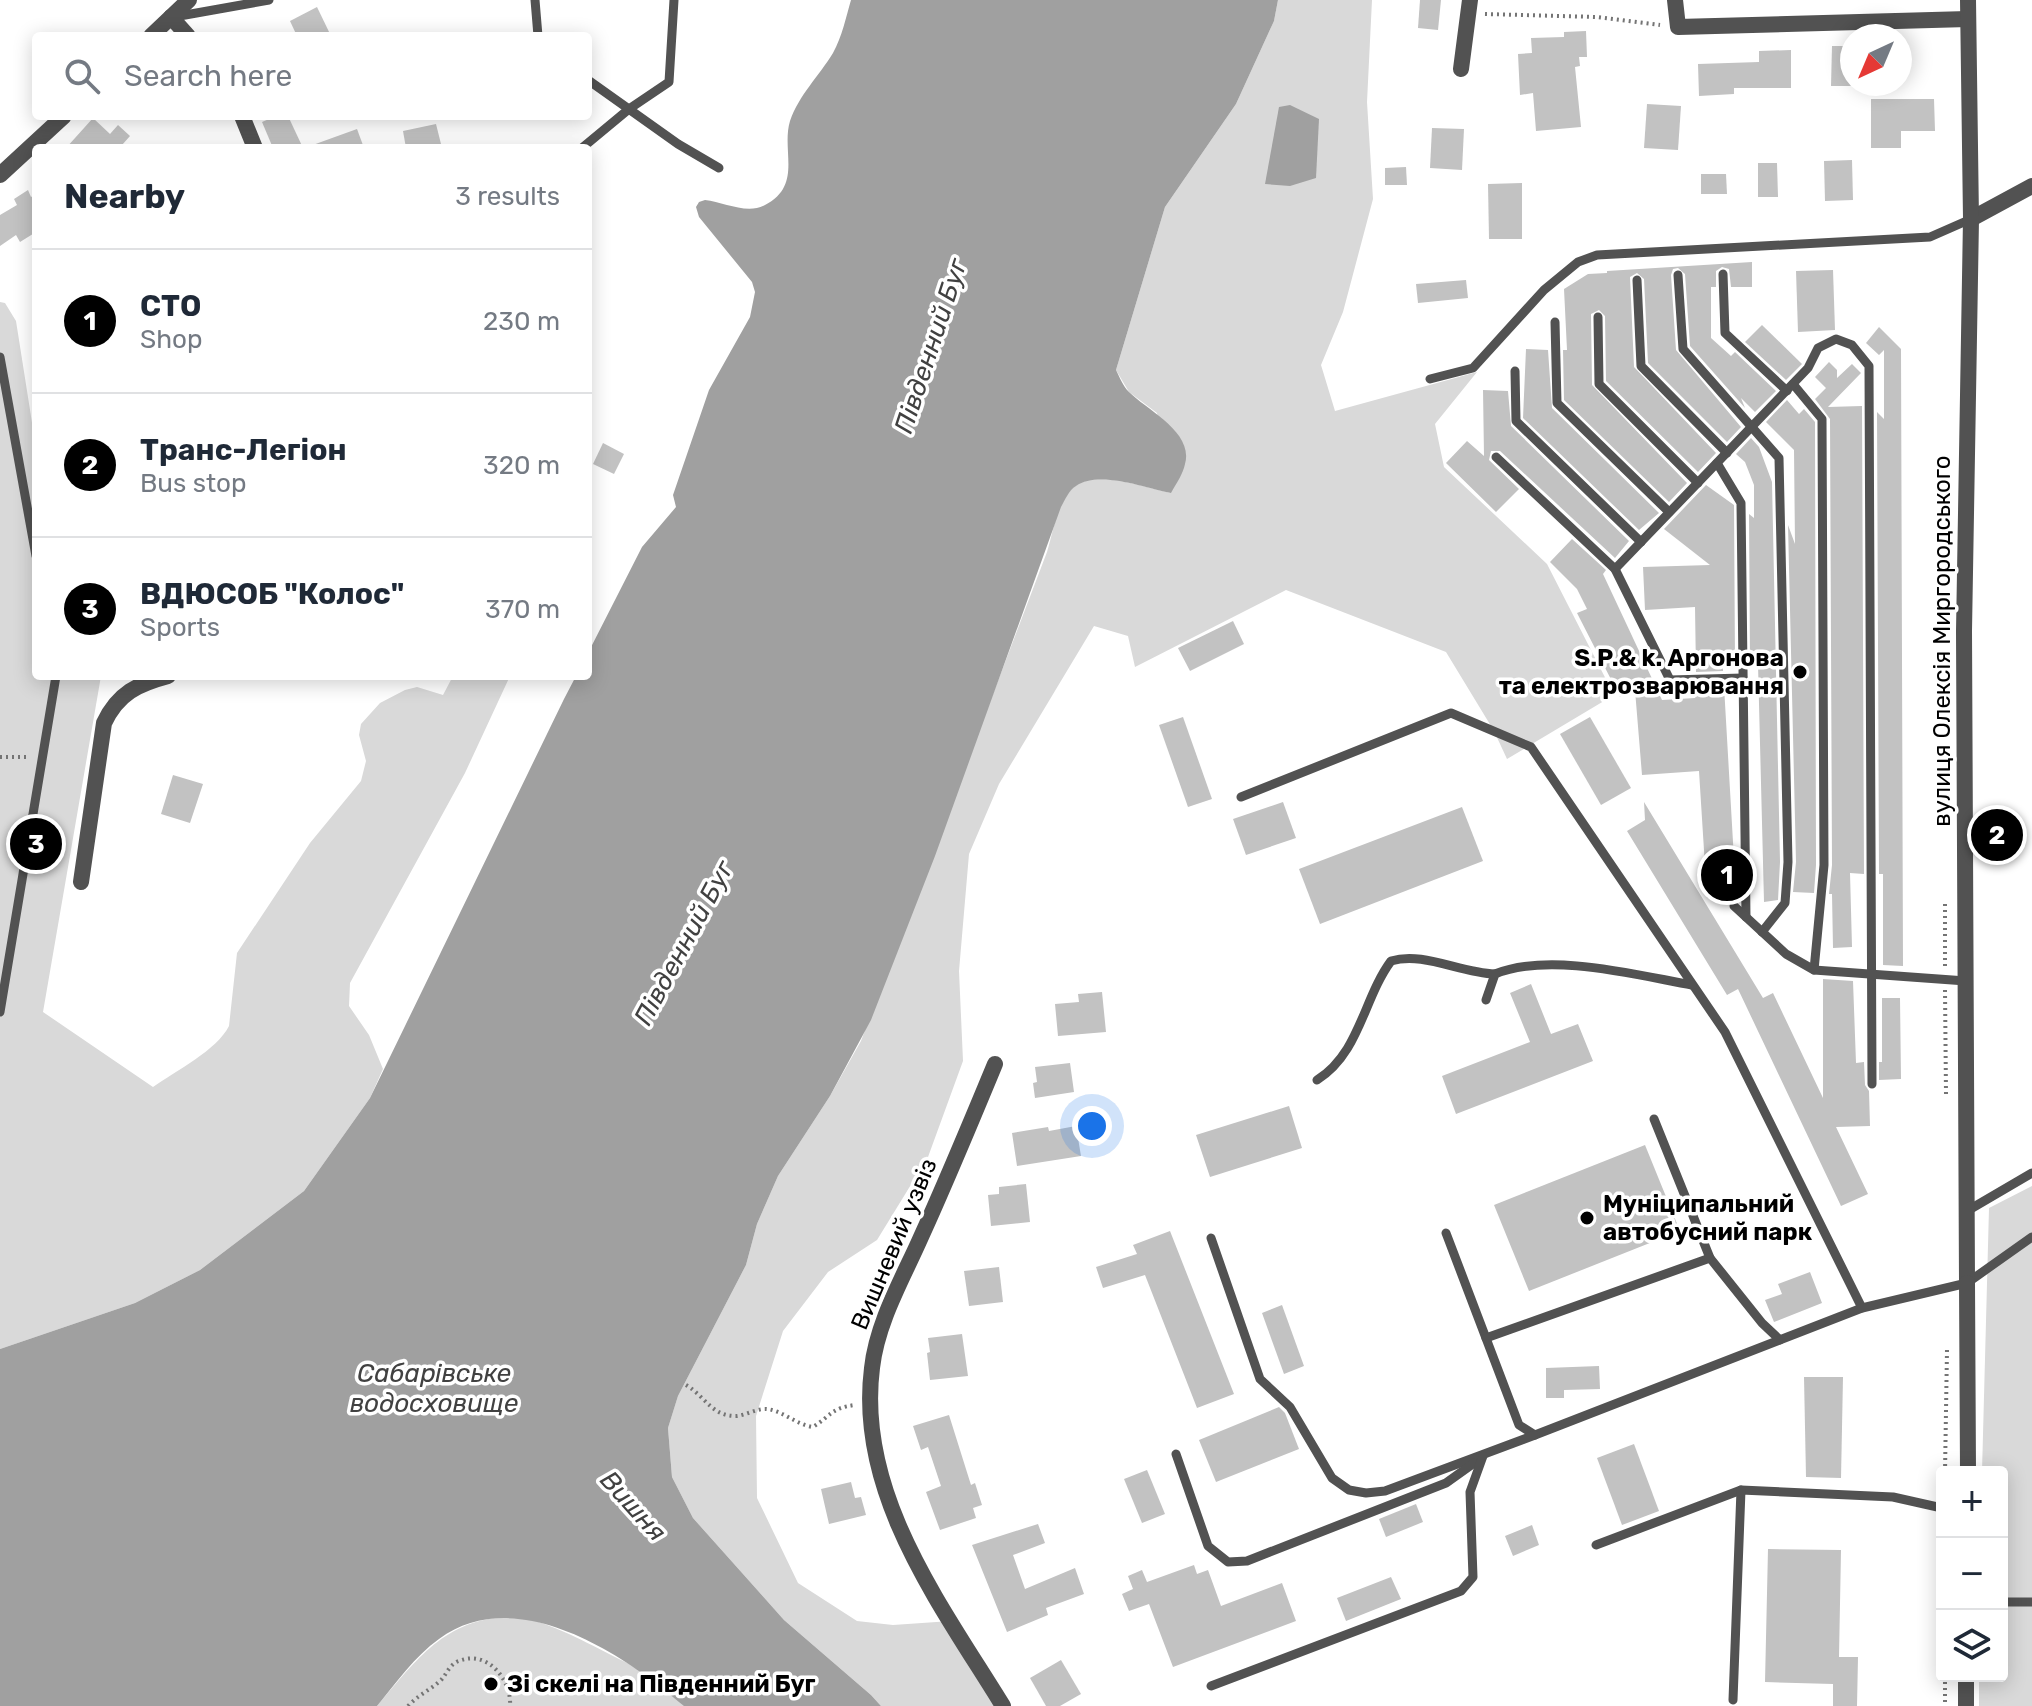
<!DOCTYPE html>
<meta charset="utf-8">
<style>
:root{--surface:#fff;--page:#f2f2f3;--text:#1f2937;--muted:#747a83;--line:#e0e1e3;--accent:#000}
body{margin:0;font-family:Rubik,sans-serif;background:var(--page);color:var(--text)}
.controls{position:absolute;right:24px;bottom:24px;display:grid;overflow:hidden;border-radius:8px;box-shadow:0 4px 20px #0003}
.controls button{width:72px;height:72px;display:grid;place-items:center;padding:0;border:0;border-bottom:2px solid var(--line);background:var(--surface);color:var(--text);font:40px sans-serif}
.compass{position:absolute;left:1840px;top:24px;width:72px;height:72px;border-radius:50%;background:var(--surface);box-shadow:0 4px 20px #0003;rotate:224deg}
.you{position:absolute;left:1092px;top:1126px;width:28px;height:28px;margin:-20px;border:6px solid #fff;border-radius:50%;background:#1a73e8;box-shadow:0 0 0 12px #1a73e833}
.badge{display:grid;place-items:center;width:52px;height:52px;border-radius:50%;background:var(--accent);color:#fff;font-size:26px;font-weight:700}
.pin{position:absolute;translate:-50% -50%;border:4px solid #fff;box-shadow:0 2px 8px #0006}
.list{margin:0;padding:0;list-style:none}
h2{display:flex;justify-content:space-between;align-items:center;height:104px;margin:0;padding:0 32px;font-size:34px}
h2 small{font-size:26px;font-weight:400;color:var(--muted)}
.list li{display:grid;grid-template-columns:52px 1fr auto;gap:24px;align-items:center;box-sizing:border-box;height:144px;padding:0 32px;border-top:2px solid var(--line)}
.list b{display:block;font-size:30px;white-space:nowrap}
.list p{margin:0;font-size:26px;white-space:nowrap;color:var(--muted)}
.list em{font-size:26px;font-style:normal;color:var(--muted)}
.icon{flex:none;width:44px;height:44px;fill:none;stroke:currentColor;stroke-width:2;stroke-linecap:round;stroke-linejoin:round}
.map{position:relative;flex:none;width:2032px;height:1706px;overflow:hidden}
.search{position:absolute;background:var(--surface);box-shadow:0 4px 20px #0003;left:32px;top:32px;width:560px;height:88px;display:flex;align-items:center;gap:20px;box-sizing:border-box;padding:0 28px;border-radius:8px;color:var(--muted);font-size:30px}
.panel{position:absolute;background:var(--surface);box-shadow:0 4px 20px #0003;left:32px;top:144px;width:560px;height:536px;border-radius:8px}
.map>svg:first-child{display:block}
.green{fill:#d9d9d9}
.water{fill:#a0a0a0}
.building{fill:#c2c2c2}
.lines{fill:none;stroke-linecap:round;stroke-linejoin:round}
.path{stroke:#747474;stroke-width:4;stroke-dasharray:2 4;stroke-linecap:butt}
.service{stroke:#525252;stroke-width:9}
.minor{stroke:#525252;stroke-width:16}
.tertiary{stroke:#525252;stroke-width:16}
.poi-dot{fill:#000;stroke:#fff;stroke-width:3}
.labels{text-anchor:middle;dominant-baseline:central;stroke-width:7;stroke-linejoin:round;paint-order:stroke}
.street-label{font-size:24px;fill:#000;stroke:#fff}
.poi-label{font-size:24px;font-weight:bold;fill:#000;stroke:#fff;text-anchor:start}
.water-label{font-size:26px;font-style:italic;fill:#414141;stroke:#fff}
</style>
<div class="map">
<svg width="2032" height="1706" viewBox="0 0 2032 1706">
<rect width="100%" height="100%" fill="#fff"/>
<g class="green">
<path d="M1278 0H1372L1367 102 1373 199 1343 312 1321 365 1335 411 1477 372 1435 424 1444 467 1547 564 1614 695 1507 759 1494 731 1446 652 1286 590 1135 667 1128 636 1094 626 999 784 969 854 959 971 963 1061 928 1157 877 1240 828 1272 783 1331 756 1416 757 1498 798 1583 857 1621 893 1625 951 1621 1003 1706H881L871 1695 784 1620 693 1518 672 1477 668 1428 678 1396 746 1265 757 1224 778 1176 830 1096 861 1041 1047 552C1053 533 1057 502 1073 488 1093 468 1147 488 1171 493L1157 413 1129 392 1116 370 1165 207 1236 104 1274 21Z"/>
<path d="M0 302 5 303 16 321 36 448V676H101L43 1012 153 1087C176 1071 217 1050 229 1026L237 953 310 843 361 781 366 761 359 735 361 724 380 703 405 690 417 687 443 695 453 676H510L465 773 350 983 349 1006 369 1035 383 1069 370 1098 304 1191 200 1270 135 1303 0 1349Z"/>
<polygon points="2032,1186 2032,1706 1979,1706 1979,1676 2002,1676 2002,1472 1982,1472 1989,1208"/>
<path d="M515 1616C553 1623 585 1642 619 1659 655 1677 693 1691 729 1706H377C419 1657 445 1618 515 1616Z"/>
</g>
<g class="water">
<path d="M851 0H1278L1274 21 1236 104 1165 207 1116 370C1120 378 1123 386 1129 392 1147 410 1194 432 1185 464 1183 474 1176 484 1171 493 1145 488 1099 470 1076 486 1069 490 1065 500 1061 507L935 856 871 1020 830 1096 778 1176 757 1224 746 1265 678 1396 668 1428 672 1477 693 1518 784 1620 871 1695 881 1706H684C624 1654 516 1582 439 1639 415 1656 396 1683 377 1706H0V1349L135 1303 200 1270 304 1191 370 1098 564 699 576 676H588V653L642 547 676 507 673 495 709 390 750 317 755 292 752 282 699 217 696 207 699 202 705 200C724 202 747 215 765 205 803 185 781 151 790 121 799 95 819 76 833 53 842 37 846 17 851 0Z"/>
<polygon points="1290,105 1319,119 1316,178 1290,186 1265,184 1279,107"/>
</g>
<g class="building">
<polygon points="1420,0 1441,0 1438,30 1418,28"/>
<polygon points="317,7 331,36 297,36 290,21"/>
<polygon points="1586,31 1587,57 1579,57 1580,66 1575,67 1581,127 1536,131 1533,93 1520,95 1518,54 1532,53 1531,38 1564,37 1564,32"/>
<polygon points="1832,46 1852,46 1852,86 1831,86"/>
<polygon points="1791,50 1791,88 1734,88 1734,94 1699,96 1698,64 1759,62 1759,51"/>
<polygon points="1871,99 1934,99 1935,131 1901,131 1901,148 1871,148"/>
<polygon points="1647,104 1681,106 1678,150 1644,148"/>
<polygon points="276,116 288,116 303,148 273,148 262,122"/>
<polygon points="93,118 110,134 118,125 130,136 122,145 126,148 66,148"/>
<polygon points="436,124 442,148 406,148 403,131"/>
<polygon points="1432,128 1464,129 1462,170 1430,168"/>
<polygon points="357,129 364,148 311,148 310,146"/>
<polygon points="1852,160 1853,200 1825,201 1824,161"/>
<polygon points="1758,163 1777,163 1778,197 1758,197"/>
<polygon points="1406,167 1407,185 1385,185 1385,168"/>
<polygon points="1701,174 1726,174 1727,194 1701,194"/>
<polygon points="1522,183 1522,239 1489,239 1488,184"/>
<polygon points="28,190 31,197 36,194 36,232 20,242 16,235 0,246 0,215 17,205 14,199"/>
<polygon points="1752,262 1752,287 1731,287 1729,269 1722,267 1716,271 1716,287 1711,287 1711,338 1731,356 1735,352 1776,391 1755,412 1741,398 1745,408 1690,346 1685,274 1678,268 1673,269 1671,275 1676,350 1741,427 1727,442 1648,363 1644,279 1637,273 1630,277 1634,367 1716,453 1698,472 1606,381 1605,316 1599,310 1591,314 1592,385 1687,483 1669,502 1564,400 1563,350 1567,350 1564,289 1588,274 1607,273 1607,271"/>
<polygon points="1833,270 1835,330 1798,332 1796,271"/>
<polygon points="1466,280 1468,298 1418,303 1416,284"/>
<polygon points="1762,325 1802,364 1786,380 1745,342"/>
<polygon points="1879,327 1901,349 1903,966 1883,965 1883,874 1879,874 1877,412 1884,419 1884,350 1879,355 1866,343"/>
<polygon points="1526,349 1548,350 1552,408 1659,513 1639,530 1523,418"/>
<polygon points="1829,362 1837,370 1837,378 1852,364 1861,373 1828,407 1862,406 1864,874 1850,873 1852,947 1833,948 1832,894 1829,894 1832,865 1830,419 1815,399 1826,388 1815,377"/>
<polygon points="1483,390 1508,391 1511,426 1629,541 1615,558 1500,451 1491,451 1489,460 1519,489 1496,512 1446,463 1467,441 1484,456"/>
<polygon points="1787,400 1799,414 1804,409 1815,422 1816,865 1814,893 1793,892 1796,862 1788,525 1795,544 1794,450 1766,422"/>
<polygon points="1751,438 1759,447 1772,482 1780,862 1778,900 1764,902 1758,664 1750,664 1749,514 1754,518 1754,485 1745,462 1736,454"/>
<polygon points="603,443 624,454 614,474 593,464"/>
<polygon points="1706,485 1734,505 1735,664 1723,663 1723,671 1696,672 1695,607 1645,610 1643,567 1710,565 1664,529"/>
<polygon points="1572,539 1606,570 1603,574 1662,700 1695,698 1694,688 1697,687 1724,686 1736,894 1707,898 1699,771 1642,775 1635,690 1620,697 1577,613 1587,609 1577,589 1550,562"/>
<polygon points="1233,621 1244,644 1190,671 1178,648"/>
<polygon points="1183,717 1212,799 1188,807 1159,725"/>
<polygon points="1590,717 1631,788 1601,805 1560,734"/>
<polygon points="173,775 203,784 190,823 161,814"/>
<polygon points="1283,802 1296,838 1246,855 1233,819"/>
<polygon points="1644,802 1763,998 1773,993 1823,1098 1823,979 1853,981 1856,1063 1864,1062 1865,1085 1869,1091 1870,1126 1836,1127 1868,1194 1841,1206 1738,989 1727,995 1627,831 1645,820"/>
<polygon points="1462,807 1483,861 1320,924 1299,869"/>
<polygon points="1531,984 1551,1034 1578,1024 1593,1061 1456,1114 1442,1076 1530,1042 1510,993"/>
<polygon points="1102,992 1106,1032 1058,1036 1055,1004 1079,1002 1078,994"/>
<polygon points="1882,998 1900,998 1901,1079 1879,1080 1879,1062 1882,1062"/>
<polygon points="1070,1063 1074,1092 1035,1098 1033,1083 1037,1082 1035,1067"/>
<polygon points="1289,1106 1302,1148 1210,1177 1196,1135"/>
<polygon points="1076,1126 1081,1156 1017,1166 1012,1133 1048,1127 1049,1131"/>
<polygon points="1645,1145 1680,1231 1529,1291 1494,1205"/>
<polygon points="1026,1184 1030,1222 991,1226 988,1195 999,1194 999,1187"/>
<polygon points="1170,1231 1234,1394 1197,1408 1145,1275 1103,1288 1096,1267 1137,1254 1133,1245"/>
<polygon points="999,1267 1003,1302 969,1306 964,1271"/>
<polygon points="1810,1272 1822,1303 1774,1322 1765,1300 1782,1294 1778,1284"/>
<polygon points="1282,1305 1304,1366 1284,1374 1262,1313"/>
<polygon points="962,1334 968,1376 930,1380 927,1353 930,1352 928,1338"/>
<polygon points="1599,1366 1600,1389 1564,1390 1564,1398 1546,1398 1546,1368"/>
<polygon points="1804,1377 1843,1377 1841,1478 1806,1477"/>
<polygon points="1279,1407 1285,1413 1299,1449 1216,1482 1199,1440"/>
<polygon points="949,1415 971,1485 975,1483 982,1505 973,1508 976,1518 940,1530 926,1492 941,1486 928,1447 921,1450 913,1426"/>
<polygon points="1634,1444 1659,1511 1622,1525 1597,1458"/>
<polygon points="1147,1470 1165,1514 1142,1523 1124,1479"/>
<polygon points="851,1482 855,1498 861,1497 866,1515 829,1524 821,1489"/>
<polygon points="1416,1504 1423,1522 1386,1537 1379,1519"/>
<polygon points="1038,1524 1045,1543 1013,1555 1025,1589 1075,1568 1084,1594 1046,1608 1048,1615 1007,1632 972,1545"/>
<polygon points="1532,1525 1539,1545 1513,1556 1505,1536"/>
<polygon points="1768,1549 1841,1550 1839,1657 1858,1657 1857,1706 1833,1706 1833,1684 1765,1682"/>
<polygon points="1194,1565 1197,1574 1208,1570 1221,1606 1282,1583 1296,1621 1173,1667 1149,1604 1129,1611 1122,1594 1133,1589 1128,1576 1142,1570 1147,1582"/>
<polygon points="1391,1577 1401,1599 1346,1621 1337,1598"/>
<polygon points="1061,1660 1081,1694 1060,1706 1046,1706 1030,1678"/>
</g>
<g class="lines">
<g class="path">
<polyline points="1485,14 1597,17 1660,25"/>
<polyline points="0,757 28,757"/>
<polyline points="1945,966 1945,902"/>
<polyline points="1945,990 1946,1094"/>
<path d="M686 1385C705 1396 712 1417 737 1416 746 1415 758 1408 767 1409 783 1411 797 1425 813 1427 832 1415 831 1408 855 1405"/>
<polyline points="1945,1472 1947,1350"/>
<polyline points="1945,1676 1945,1706"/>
<path d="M408 1706C418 1695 432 1689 442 1679 447 1673 450 1664 459 1661 488 1649 512 1681 510 1706"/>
</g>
<g class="service">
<polyline points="535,0 538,36"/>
<polyline points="174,17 269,0"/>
<polyline points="588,80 678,144 719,168"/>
<polyline points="582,148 629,109 669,82 674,0"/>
<polyline points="1723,274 1725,333 1787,391"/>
<polyline points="1678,275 1683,349 1779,458 1788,862 1785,903 1762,932"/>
<polyline points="1637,280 1641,366 1727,453"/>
<polyline points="1598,317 1599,384 1698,483"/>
<polyline points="1555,322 1557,403 1669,512"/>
<polyline points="0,357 36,556"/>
<polyline points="1515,371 1516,421 1641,542"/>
<polyline points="1430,379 1473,368 1544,290 1578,262 1597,255 1930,237 1971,219"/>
<polyline points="1793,384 1822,419 1824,865 1814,970"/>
<polyline points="1496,457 1615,569 1670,680 1743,678"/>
<polyline points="1717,463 1741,503 1746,917"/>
<polyline points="1615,569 1808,368 1818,348 1836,339 1852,345 1869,366 1872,1084"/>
<polyline points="1241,797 1451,713 1531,747 1725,1032 1862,1308"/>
<polyline points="1734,906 1786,954 1814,970 1966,981"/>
<path d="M1486 1000 1495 974C1549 952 1636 975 1692 985"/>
<polyline points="0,1012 56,676"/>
<path d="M1317 1080C1360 1053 1363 999 1391 961 1423 951 1460 973 1495 974"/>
<polyline points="1654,1119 1710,1258 1762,1323 1780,1340"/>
<polyline points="1967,1211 2032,1173"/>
<polyline points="1446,1233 1519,1425 1535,1435 1862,1308 1967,1283 2032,1237"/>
<polyline points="1211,1238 1260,1379 1290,1407 1332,1478 1349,1490 1366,1493 1385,1491 1535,1435"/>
<polyline points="1486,1338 1710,1258"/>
<polyline points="1176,1454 1208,1546 1228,1562 1247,1561 1446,1483 1474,1463"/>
<polyline points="1596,1545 1741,1490 1893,1497 1942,1508"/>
<polyline points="2002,1602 2032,1602"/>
<polyline points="1211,1686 1461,1591 1473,1577 1470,1492 1483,1456"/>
<polyline points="1733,1700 1741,1490"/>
</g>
<g class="minor">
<polyline points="1675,0 1678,27 1968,19"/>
<polyline points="171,17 188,36"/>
<polyline points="151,36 189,0"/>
<polyline points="1461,69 1470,0"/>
<polyline points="242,116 255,148"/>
<polyline points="0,175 64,116"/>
<polyline points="1971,219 2032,186"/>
<path d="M81 882 104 723C118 693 138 684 168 676"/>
<path d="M995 1064C971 1122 947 1180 921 1237 903 1278 877 1322 872 1368 856 1494 941 1605 1003 1706"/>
<polyline points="1967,1283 1964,631 1971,219 1968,0"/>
</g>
<g class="tertiary">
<polyline points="1967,1283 1968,1472"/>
<polyline points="1966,1706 1966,1676"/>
</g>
</g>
<g class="poi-dot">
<circle cx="1800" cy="672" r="8"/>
<circle cx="1587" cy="1218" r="8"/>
<circle cx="491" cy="1684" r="8"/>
</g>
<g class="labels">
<g class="street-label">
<text transform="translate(1942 641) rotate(-90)">вулиця Олексія Миргородського</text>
<text transform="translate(894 1244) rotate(-67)">Вишневий узвіз</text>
</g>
<g class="poi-label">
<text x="1784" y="658" text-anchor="end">S.P.&amp; k. Аргонова<tspan x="1784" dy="28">та електрозварювання</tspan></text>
<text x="1603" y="1204">Муніципальний<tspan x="1603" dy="28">автобусний парк</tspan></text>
<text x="507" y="1684">Зі скелі на Південний Буг</text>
</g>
<g class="water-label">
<text transform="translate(931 346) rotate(-72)">Південний Буг</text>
<text transform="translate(684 943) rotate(-62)">Південний Буг</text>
<text x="434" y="1373">Сабарівське<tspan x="434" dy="30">водосховище</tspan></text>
<text transform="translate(633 1506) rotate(48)">Вишня</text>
</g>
</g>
</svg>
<div class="controls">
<button>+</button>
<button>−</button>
<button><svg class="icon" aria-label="layers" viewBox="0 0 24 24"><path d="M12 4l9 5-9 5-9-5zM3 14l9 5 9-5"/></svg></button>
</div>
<svg class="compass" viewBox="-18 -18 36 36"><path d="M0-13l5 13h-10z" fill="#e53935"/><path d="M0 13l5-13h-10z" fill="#747a83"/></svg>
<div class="you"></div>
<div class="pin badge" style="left:1727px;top:875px">1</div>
<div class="pin badge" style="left:1997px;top:835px">2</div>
<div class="pin badge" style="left:36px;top:844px">3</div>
<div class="search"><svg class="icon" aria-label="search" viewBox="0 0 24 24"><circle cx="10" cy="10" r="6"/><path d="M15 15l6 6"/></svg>Search here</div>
<section class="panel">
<h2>Nearby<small>3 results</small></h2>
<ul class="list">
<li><span class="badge">1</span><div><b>СТО</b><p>Shop</p></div><em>230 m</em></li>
<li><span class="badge">2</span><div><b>Транс-Легіон</b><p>Bus stop</p></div><em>320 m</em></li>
<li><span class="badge">3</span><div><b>ВДЮСОБ &quot;Колос&quot;</b><p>Sports</p></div><em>370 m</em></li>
</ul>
</section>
</div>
